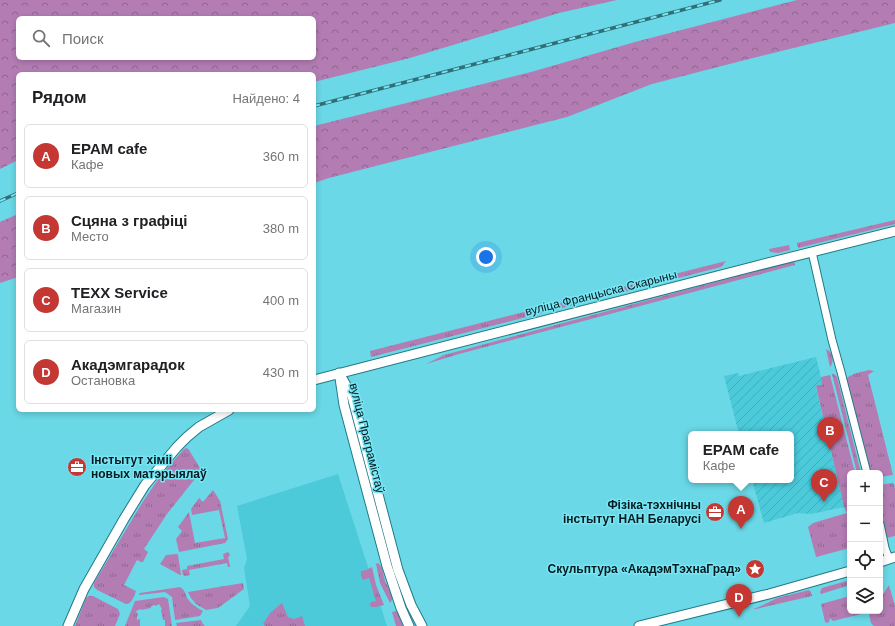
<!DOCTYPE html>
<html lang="ru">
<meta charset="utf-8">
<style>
:root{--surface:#fff;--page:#f2f2f2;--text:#202124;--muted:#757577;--line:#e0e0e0;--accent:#c53732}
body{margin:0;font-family:Arial,sans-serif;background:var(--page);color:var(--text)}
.controls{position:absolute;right:12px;bottom:12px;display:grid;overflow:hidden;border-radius:6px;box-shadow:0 2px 6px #0003}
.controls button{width:36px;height:36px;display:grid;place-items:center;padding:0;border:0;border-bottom:1px solid var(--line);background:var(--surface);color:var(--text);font:20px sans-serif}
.you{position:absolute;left:486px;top:257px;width:14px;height:14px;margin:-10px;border:3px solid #fff;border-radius:50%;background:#1a73e8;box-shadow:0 0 0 6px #1a73e833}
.badge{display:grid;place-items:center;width:26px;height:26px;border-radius:50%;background:var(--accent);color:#fff;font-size:13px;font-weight:700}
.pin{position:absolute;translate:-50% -33px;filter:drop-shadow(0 1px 2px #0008)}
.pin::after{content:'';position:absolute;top:21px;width:14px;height:12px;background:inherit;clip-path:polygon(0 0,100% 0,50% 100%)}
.popup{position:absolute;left:688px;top:431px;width:106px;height:52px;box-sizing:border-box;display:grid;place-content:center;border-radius:6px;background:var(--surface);filter:drop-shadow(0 1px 3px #0005);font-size:13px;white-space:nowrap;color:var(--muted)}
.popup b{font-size:15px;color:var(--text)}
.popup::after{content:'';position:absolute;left:50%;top:100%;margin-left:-8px;border:8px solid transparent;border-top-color:var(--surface)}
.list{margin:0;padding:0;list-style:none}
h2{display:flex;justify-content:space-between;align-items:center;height:52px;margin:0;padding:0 16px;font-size:17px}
h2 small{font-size:13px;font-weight:400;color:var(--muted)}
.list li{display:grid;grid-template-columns:26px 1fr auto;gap:12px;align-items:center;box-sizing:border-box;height:64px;margin:0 8px 8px;padding:0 8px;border:1px solid var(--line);border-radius:6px}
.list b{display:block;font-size:15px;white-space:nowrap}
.list p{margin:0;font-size:13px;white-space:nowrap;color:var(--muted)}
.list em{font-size:13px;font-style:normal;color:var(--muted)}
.icon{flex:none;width:22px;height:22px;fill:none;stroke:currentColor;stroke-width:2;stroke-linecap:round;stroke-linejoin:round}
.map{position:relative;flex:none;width:895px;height:626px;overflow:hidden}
.search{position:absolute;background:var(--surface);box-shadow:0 2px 6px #0003;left:16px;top:16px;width:300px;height:44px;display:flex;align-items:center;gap:10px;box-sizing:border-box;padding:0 14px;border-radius:6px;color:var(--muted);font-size:15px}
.panel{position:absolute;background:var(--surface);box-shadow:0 2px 6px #0003;left:16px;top:72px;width:300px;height:340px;border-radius:6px}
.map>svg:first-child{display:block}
.built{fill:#4ccada}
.industrial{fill:url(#industrial-furrows)}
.grass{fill:url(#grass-tufts)}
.forest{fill:url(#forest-crowns);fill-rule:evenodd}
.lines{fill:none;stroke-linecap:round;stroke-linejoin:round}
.minor-casing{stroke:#227b86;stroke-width:9}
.secondary-casing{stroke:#227b86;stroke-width:11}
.minor{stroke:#fff;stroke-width:7}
.secondary{stroke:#fff;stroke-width:9}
.rail-casing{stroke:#316f77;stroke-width:3.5}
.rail{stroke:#77e5f4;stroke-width:2;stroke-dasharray:6;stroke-linecap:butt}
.labels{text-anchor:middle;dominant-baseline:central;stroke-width:3;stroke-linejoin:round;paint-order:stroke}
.street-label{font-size:12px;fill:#031b1e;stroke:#77e5f4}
.poi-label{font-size:12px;font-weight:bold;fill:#031b1e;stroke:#77e5f4;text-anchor:end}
</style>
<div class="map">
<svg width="895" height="626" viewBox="0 0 895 626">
<defs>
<pattern id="industrial-furrows" width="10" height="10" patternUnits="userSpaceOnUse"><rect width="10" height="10" fill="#4ccada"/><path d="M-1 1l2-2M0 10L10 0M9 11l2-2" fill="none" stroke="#41adbb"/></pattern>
<pattern id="grass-tufts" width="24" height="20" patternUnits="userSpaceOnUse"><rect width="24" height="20" fill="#b37db3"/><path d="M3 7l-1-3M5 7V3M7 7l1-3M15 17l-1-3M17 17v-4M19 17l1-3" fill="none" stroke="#8f6691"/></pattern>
<pattern id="forest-crowns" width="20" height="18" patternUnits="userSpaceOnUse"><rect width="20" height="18" fill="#b37db3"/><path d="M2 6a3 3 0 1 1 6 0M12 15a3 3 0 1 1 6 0" fill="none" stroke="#8f6691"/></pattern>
</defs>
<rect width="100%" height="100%" fill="#6ad8e6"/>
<polygon class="built" points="338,474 387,626 236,626 250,606 244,568 247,559 237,506"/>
<polygon class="industrial" points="816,357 823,385 816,387 844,507 811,514 798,513 764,523 752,480 791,480 791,434 739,434 724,376 738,373 739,376"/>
<g class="grass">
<polygon points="895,220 895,224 798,248 797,243"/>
<polygon points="789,245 790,250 778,253 770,252 769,249"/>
<polygon points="726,261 721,267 371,357 370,351"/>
<polygon points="794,261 795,265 459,354 426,364 444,355"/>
<path d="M826 349C833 352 835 361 830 367Z"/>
<path d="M869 370 874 371 868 375 893 475 880 477V473H870L847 383V378C853 373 861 372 869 370Z"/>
<polygon points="832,374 834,374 837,377 861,473 857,473"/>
<polygon points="830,375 855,473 850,473 850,548 816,557 808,527 813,523 847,513 844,507 816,386 822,385 821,377"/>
<path d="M345 399H347L358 442 365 459 418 626C408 612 402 597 396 581Z"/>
<path d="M187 448 189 450 203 473 204 477 202 478 198 475 167 514 144 549 148 552 143 562H141L137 560 124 585 136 591C134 596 132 604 126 604L97 590 94 587V583L142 503 161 475 184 449Z"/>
<polygon points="892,483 894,484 895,489 895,536 886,538 880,512 880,485"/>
<polygon points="213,490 220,501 228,539 225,543 179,552 176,539 182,531 178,527 189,512 195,543 225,538 219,510 192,515 191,509 199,498 203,502"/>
<polygon points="228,552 229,553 230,556 228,557 230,566 230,567 228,567 227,563 189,570 190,575 185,576 183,575 182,570 187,569 187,566 224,559 223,554"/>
<polygon points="177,554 178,555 181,575 180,575 160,564 166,555"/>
<polygon points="378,563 380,565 382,568 385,581 392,595 392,600 390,603 380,583 376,564"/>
<polygon points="372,567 376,585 384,605 376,607 371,607 370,604 371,602 376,601 369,578 363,580 361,576 361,571 366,570"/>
<polygon points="850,580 850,585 821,594 820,592 822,588"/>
<polygon points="243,583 244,589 218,608 206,610 196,604 191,598 188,592"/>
<polygon points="889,585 895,606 895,626 874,626 871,623 869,614 872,611 880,611 880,599"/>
<path d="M180 587C185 590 185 593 187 598 191 604 197 608 203 611L200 616 175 620 172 597 165 592 139 595 140 593Z"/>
<polygon points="809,590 811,592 812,596 756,609 753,609 761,606 777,598"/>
<polygon points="89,596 93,596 118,609 120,614 115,626 75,626 86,598"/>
<polygon points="850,596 850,611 866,611 865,613 833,621 830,618 829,622 827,623 825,622 821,604"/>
<polygon points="164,597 168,599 172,626 165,626 165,620 163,620 161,610 162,609 159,604 156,606 155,605 151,606 151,608 141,610 141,609 136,611 138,615 137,616 137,620 140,619 140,626 125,626 135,601"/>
<polygon points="282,603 288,617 294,619 302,616 305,626 265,626 263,624 270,613"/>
<polygon points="396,611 398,613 403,626 396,626 392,612"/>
<polygon points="201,620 203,624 205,626 177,626 176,623"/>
</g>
<g class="forest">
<path d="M0 0H617L559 13 410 58 314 82V74H18V160L0 169ZM18 18H314V58H18Z"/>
<polygon points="797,0 895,0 895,23 749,59 652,84 567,117 329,178 314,183 314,126 531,72 635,42"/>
<polygon points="18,214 18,277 0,283 0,222"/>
</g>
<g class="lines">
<defs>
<g id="minor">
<polyline points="812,252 832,340 841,372 867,473"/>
<polyline points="880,524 885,548 889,559"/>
</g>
<g id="secondary">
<polyline points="339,373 352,396 398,570 411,605 422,626"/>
<polyline points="340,378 344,405 387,566 401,608 409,626"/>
<polyline points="314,380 752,267 895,231"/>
<polyline points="880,562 895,557"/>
<polyline points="68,626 84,589 124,519 145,485 177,447 187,437 199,427 229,410"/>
<polyline points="639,626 769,594 850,571"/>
</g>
</defs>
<use href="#minor" class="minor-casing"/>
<use href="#secondary" class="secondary-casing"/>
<use href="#minor" class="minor"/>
<use href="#secondary" class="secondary"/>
<defs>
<g id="rail">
<polyline points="314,106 720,0"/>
<polyline points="0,201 18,193"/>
</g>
</defs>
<use href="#rail" class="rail-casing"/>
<use href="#rail" class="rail"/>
</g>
<defs>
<symbol id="office-disc" viewBox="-11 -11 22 22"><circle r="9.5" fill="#c53732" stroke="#77e5f4"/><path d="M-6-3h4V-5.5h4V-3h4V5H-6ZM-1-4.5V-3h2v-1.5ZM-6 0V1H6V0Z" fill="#fff"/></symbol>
<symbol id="sight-disc" viewBox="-11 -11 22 22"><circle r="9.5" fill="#c53732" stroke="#77e5f4"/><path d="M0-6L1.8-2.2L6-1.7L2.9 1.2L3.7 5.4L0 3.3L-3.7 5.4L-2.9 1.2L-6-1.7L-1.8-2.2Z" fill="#fff"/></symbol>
</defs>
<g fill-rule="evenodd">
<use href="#office-disc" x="66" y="456" width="22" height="22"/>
<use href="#office-disc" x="704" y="501" width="22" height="22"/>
<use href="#sight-disc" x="744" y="558" width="22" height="22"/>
</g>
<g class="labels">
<g class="street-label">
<text transform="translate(601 293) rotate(-14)">вуліца Францыска Скарыны</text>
<text transform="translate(367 438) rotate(76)">вуліца Праграмістаў</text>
</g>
<g class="poi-label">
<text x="91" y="460" text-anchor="start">Інстытут хіміі<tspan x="91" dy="14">новых матэрыялаў</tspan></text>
<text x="701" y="505">Фізіка-тэхнічны<tspan x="701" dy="14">інстытут НАН Беларусі</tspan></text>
<text x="741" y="569">Скульптура «АкадэмТэхнаГрад»</text>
</g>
</g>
</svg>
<div class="controls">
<button>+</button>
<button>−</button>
<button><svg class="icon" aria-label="locate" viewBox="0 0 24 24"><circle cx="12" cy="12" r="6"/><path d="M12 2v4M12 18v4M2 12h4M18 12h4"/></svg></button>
<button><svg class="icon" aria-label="layers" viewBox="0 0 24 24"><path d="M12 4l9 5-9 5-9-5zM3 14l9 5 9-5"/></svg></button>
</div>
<div class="you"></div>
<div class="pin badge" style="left:741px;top:529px">A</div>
<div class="popup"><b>EPAM cafe</b>Кафе</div>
<div class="pin badge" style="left:830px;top:450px">B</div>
<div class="pin badge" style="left:824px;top:502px">C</div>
<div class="pin badge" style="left:739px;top:617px">D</div>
<div class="search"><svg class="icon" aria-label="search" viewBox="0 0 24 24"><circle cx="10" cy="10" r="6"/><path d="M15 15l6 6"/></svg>Поиск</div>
<section class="panel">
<h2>Рядом<small>Найдено: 4</small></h2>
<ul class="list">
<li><span class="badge">A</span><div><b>EPAM cafe</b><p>Кафе</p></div><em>360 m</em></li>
<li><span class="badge">B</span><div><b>Сцяна з графіці</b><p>Место</p></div><em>380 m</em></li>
<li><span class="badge">C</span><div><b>TEXX Service</b><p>Магазин</p></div><em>400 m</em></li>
<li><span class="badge">D</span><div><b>Акадэмгарадок</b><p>Остановка</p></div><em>430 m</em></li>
</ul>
</section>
</div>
